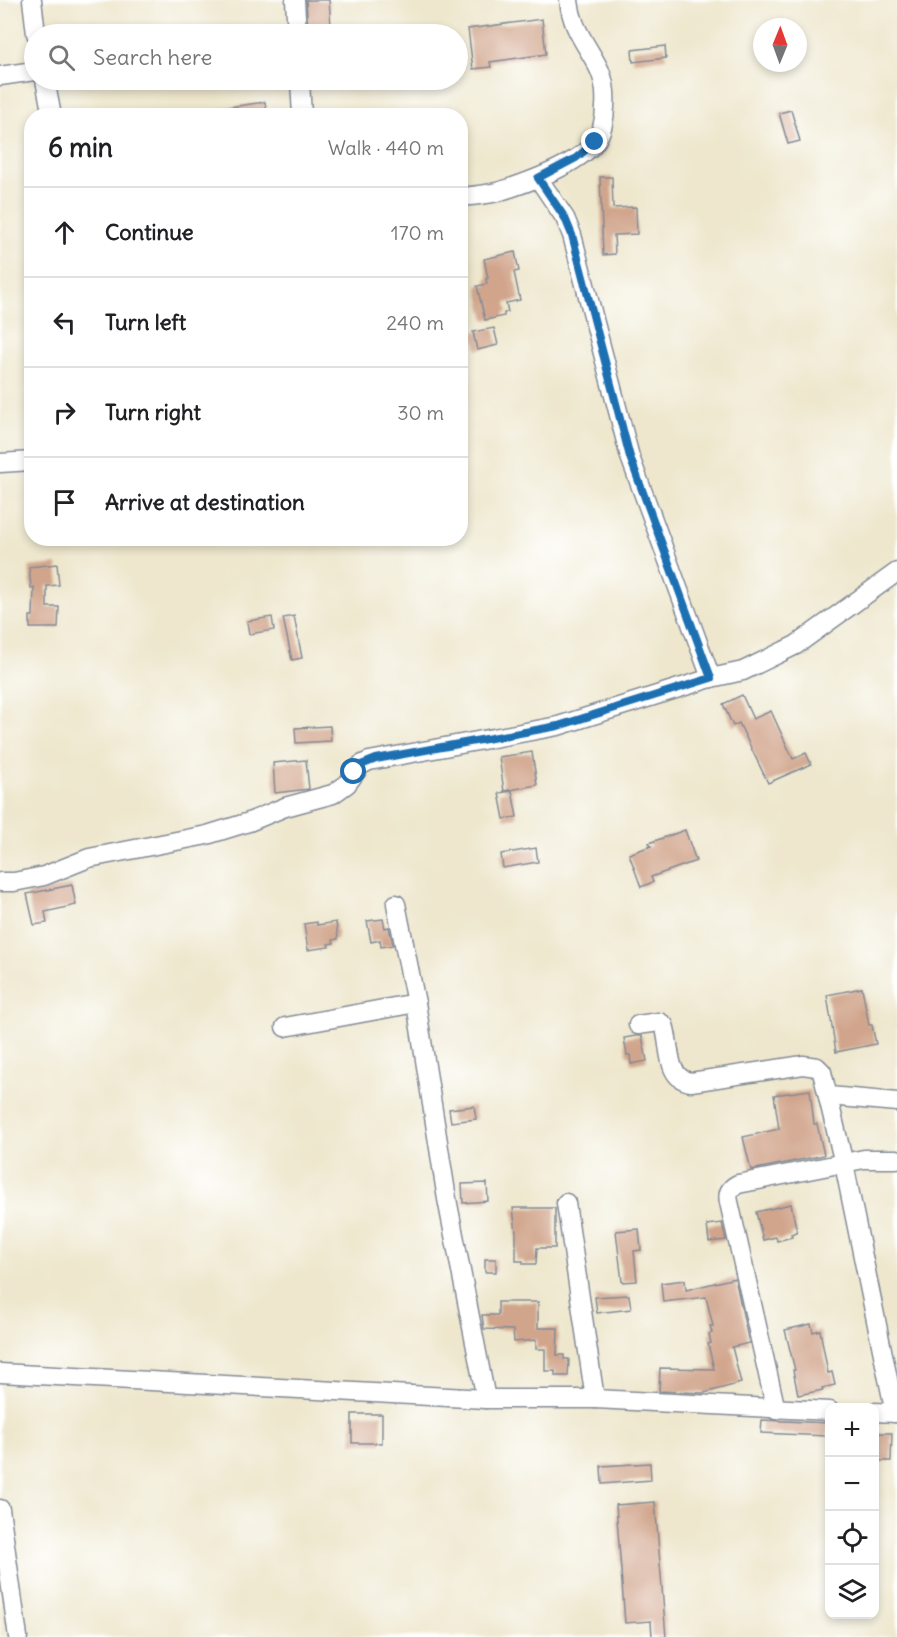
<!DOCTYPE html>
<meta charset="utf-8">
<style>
:root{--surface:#fff;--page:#f2f2f2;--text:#202124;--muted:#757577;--line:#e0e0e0}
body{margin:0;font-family:Delius,sans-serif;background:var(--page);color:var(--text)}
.controls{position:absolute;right:18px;bottom:18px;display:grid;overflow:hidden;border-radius:12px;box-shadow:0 3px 9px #0003}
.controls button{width:54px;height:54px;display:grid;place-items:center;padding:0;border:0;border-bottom:2px solid var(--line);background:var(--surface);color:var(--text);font:30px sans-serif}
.compass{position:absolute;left:753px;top:18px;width:54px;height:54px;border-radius:50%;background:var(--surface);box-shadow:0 3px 9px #0003;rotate:1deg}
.stop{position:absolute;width:18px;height:18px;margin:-14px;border:4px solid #1f6fb2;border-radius:50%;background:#fff}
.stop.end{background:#1f6fb2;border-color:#fff;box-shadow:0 2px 6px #0008}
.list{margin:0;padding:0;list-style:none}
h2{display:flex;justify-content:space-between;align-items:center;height:78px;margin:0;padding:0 24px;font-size:26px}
h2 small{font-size:20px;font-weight:400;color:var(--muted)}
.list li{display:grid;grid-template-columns:39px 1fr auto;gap:18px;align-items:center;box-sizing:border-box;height:90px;padding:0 24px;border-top:2px solid var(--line)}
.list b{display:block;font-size:22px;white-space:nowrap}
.list em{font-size:20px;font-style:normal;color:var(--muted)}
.icon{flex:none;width:33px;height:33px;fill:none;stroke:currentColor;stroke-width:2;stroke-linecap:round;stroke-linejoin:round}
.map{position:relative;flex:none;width:897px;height:1637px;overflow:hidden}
.search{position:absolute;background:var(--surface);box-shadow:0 3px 9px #0003;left:24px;top:24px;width:444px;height:66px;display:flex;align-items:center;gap:15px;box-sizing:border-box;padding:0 21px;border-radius:33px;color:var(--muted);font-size:22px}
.panel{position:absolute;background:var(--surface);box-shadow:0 3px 9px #0003;left:24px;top:108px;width:444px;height:438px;border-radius:24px}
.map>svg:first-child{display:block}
.building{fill:#d1a58c}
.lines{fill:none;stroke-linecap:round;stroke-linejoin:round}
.minor-casing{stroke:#848b96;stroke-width:21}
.minor{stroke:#fff;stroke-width:18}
.route{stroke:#1f6fb2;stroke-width:8}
</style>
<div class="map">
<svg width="897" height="1637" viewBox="0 0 897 1637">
<rect width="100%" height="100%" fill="#fff"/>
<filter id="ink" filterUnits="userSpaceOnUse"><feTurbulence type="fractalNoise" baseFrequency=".0167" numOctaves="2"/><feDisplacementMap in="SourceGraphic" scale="12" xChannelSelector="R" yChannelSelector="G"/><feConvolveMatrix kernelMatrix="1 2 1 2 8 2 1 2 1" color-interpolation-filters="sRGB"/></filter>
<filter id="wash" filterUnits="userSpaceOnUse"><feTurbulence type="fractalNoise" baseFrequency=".008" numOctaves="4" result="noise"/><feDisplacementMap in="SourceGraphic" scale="24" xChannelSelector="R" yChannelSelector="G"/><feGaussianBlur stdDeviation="1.35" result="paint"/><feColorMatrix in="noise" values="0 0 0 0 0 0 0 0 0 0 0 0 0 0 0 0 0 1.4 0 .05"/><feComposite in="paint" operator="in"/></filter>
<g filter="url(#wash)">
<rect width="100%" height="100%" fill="#eee7cd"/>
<g id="blocks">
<g class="building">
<polygon points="306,0 329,0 331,26 308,29"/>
<polygon points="542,19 546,54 490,62 491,67 473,69 468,29"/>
<polygon points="665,46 666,58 633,62 632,50"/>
<polygon points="265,102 267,116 224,116 223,108"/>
<polygon points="791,110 800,141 788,144 779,113"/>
<polygon points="600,177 612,177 613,208 636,207 637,234 614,235 615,254 603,255"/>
<polygon points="515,252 519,271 514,272 520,300 506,303 508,312 504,313 504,316 485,320 477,286 487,284 486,279 488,278 484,259"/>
<polygon points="494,328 498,345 477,350 473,332"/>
<polygon points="57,564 59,585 47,586 47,607 59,607 58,628 30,628 30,616 33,616 34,587 31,588 29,567"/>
<polygon points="294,616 302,658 292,660 283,618"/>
<polygon points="272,617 274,630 249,634 247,621"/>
<polygon points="742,695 753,719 771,711 793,759 806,753 811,764 768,783 739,723 733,726 723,704"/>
<polygon points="330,726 331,741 296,743 295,728"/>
<polygon points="532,752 537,785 504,791 499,757"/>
<polygon points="306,760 309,789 275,793 273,763"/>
<polygon points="512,791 517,817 504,819 499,793"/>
<polygon points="685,830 696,861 651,877 653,882 641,887 629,854 651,846 649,843"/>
<polygon points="536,848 538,862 503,868 501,854"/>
<polygon points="72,885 76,905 45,912 47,923 34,925 27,894"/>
<polygon points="383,919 385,928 389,927 393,945 381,947 380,940 371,942 367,921"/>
<polygon points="317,922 317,925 336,922 338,939 333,940 334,943 328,944 329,947 308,950 304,924"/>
<polygon points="862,988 869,1025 872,1025 876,1044 836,1052 827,995"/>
<polygon points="636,1036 642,1036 647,1061 631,1064 630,1055 627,1055 624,1038"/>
<polygon points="810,1090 814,1124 817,1124 824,1155 751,1170 743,1137 779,1129 774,1095"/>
<polygon points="474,1106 476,1119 451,1122 449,1109"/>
<polygon points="487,1183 488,1201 463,1203 462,1184"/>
<polygon points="791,1204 797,1232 791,1234 792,1237 777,1241 776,1237 763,1240 756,1212"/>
<polygon points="513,1208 555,1208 555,1248 537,1248 536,1264 523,1264 523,1261 516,1261 516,1232"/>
<polygon points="722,1223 726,1240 709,1242 707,1225"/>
<polygon points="639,1229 641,1250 634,1251 637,1281 622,1282 616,1231"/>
<rect x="485" y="1259" width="11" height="13"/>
<polygon points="735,1278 749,1343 732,1347 741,1383 704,1393 659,1391 660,1368 714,1369 708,1344 711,1343 709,1334 712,1333 710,1326 713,1326 706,1297 663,1302 661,1283 685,1280 686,1290"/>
<polygon points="629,1295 631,1309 597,1313 595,1297"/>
<polygon points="498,1302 538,1302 538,1328 558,1328 557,1355 564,1355 564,1359 569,1359 568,1376 555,1376 555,1371 545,1371 545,1349 536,1349 536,1340 514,1342 513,1330 484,1329 482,1315 498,1315"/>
<polygon points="811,1324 813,1332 820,1330 828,1373 832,1372 835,1385 822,1388 823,1390 798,1395 793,1370 795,1370 785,1330"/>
<rect x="352" y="1414" width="30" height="29"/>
<polygon points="762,1420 828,1423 827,1436 761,1433"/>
<polygon points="874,1433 892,1433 891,1461 874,1461"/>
<polygon points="650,1463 651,1480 602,1484 601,1466"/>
<polygon points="655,1502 666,1637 652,1637 651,1621 625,1623 616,1505"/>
</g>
</g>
</g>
<g filter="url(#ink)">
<use href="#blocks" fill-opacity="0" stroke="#848b96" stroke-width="1.5"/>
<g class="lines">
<defs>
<g id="minor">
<polyline points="32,0 36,34"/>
<polyline points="295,0 297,34"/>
<polyline points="0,76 34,71"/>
<polyline points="45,80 52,116"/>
<polyline points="300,80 302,116"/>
<polyline points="538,178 565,218 572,235 630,457 711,678"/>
<path d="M460 197C472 196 485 195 497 192 524 184 578 165 595 142 602 133 605 118 605 107 606 95 605 83 600 71 588 45 572 31 569 0"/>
<polyline points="0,463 32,461"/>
<polyline points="0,882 14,882 44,876 89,858 207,835 249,822 285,807 333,794 347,784 361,765 369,761 558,726 711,678 743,671 796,645 897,572"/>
<polyline points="396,904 416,1003 447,1199 486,1399"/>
<path d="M638 1025 659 1022 664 1025C671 1044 665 1079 691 1082L803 1065 817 1067 822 1072 844 1164 895 1413"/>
<polyline points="285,1027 416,1003"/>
<polyline points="829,1096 897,1102"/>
<polyline points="566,1203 595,1399"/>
<polyline points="0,1373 486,1399 595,1399 830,1411"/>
<path d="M776 1410 729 1202C727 1193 730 1188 738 1184L864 1159H897"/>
<polyline points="874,1412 897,1413"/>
<polyline points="0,1509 18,1637"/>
</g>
</defs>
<use href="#minor" class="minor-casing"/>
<use href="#minor" class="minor"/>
</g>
</g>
<g class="lines" filter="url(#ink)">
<polyline class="route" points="354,772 361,765 376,759 558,726 711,678 630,457 572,235 565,218 538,178 576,158 595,142"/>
</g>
</svg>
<div class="controls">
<button>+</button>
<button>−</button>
<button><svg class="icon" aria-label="locate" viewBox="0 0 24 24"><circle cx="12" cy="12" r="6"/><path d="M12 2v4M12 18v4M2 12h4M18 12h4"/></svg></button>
<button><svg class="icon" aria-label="layers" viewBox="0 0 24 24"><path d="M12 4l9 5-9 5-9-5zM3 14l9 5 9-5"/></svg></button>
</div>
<svg class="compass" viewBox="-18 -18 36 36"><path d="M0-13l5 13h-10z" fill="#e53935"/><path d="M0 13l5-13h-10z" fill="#757577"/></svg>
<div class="stop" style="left:354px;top:772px"></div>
<div class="stop end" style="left:595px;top:142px"></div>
<div class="search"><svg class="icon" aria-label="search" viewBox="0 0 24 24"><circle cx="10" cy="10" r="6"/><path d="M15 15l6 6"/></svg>Search here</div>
<section class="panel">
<h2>6 min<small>Walk · 440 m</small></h2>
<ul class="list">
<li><svg class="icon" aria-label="ahead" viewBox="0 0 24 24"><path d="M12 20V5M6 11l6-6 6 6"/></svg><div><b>Continue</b></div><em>170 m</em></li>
<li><svg class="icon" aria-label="left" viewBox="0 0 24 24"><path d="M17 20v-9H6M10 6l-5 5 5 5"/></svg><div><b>Turn left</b></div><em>240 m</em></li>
<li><svg class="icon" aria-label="right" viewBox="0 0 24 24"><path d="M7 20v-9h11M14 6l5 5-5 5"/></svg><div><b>Turn right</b></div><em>30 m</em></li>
<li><svg class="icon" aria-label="arrive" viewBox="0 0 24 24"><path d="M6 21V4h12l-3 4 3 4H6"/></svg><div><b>Arrive at destination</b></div></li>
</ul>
</section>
</div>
